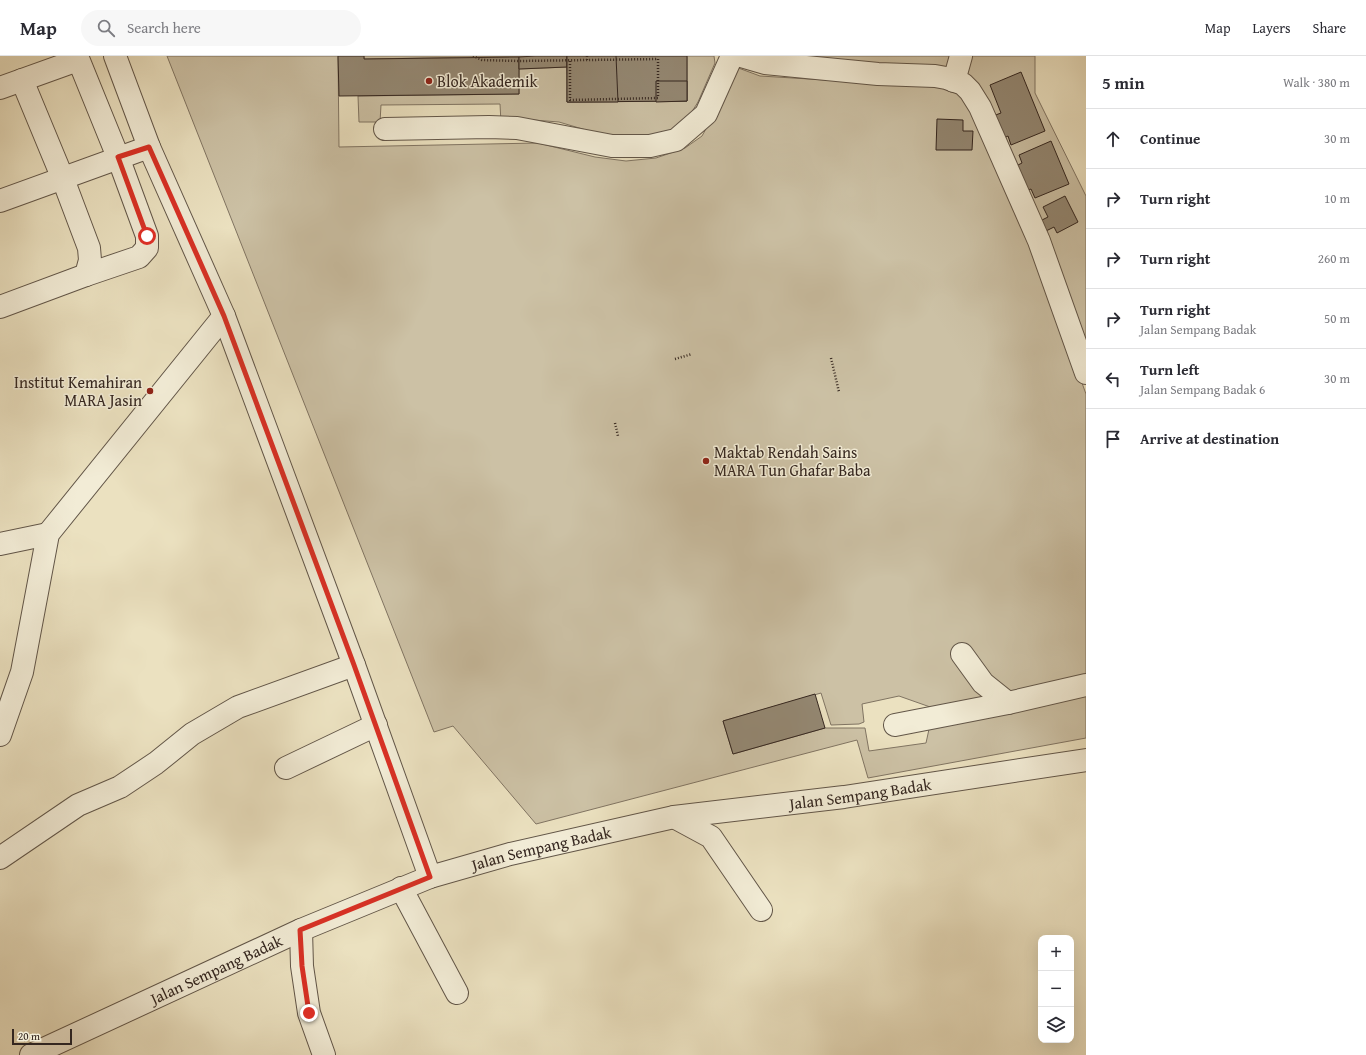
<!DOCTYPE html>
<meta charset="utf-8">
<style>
:root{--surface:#fff;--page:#f7f7f7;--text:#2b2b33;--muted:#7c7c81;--line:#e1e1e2}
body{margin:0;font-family:"Gentium Book Plus",serif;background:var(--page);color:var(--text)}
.controls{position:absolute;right:12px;bottom:12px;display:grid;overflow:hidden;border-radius:8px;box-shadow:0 4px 16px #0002}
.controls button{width:36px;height:36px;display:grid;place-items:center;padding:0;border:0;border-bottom:1px solid var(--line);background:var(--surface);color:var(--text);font:20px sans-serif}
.scale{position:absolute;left:12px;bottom:10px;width:60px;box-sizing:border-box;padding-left:4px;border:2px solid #352720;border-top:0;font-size:11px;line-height:14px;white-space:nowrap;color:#352720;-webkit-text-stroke:3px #f2ecd6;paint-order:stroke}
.stop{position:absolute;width:12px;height:12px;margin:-9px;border:3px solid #d93025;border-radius:50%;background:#fff}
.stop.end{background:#d93025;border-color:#fff;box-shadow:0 1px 4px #0008}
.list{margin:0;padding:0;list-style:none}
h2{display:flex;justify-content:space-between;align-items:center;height:52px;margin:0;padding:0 16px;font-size:17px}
h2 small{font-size:13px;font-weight:400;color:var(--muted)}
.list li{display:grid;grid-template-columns:26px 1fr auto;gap:12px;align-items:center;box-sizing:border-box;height:60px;padding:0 16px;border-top:1px solid var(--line)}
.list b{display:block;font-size:15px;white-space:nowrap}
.list p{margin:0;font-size:13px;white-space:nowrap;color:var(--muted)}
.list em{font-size:13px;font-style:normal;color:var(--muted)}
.icon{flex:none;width:22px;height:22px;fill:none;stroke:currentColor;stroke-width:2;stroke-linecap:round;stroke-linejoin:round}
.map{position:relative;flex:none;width:1086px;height:999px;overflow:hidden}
header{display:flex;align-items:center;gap:24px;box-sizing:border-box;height:56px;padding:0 20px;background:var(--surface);border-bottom:1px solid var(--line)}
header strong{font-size:19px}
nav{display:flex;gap:22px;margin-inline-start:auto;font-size:14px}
.search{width:280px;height:36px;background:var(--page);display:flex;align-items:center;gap:10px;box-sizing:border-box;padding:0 14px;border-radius:22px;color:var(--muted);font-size:15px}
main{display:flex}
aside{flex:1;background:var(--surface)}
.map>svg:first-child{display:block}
.green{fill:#ccc1a5;stroke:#807462}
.building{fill:#948873;stroke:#352720}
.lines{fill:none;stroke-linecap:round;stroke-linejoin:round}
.minor-casing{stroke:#625648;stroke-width:24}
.path{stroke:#352720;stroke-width:2.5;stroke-dasharray:1 2;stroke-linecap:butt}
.minor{stroke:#f2ecd6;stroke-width:22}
.route{stroke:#d93025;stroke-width:5}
.poi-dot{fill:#8f2418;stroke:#f2ecd6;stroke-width:1.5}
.labels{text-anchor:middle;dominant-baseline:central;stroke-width:3;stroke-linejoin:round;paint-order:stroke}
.poi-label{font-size:16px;fill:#352720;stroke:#f2ecd6;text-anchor:start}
.street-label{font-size:16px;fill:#352720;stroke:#f2ecd6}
</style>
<header>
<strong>Map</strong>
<div class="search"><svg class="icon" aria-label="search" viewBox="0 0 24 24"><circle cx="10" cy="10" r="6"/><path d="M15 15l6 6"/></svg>Search here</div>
<nav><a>Map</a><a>Layers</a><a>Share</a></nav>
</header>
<main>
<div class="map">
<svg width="1086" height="999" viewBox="0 0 1086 999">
<rect width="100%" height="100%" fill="#ebe1c0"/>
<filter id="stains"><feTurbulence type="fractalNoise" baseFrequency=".005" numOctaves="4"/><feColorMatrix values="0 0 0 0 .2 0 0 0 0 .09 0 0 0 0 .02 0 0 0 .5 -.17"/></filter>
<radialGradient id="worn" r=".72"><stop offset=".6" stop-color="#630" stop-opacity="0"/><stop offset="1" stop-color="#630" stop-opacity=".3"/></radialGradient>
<g class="green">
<polygon points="167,0 338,0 339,91 538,87 595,101 626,105 656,102 685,92 702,80 712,62 733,10 760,20 939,31 960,38 972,49 1051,242 1086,338 1086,622 933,652 899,640 862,648 864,666 859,668 831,669 821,637 723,665 733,698 825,672 865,672 869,695 926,687 931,664 1086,635 1086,682 868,722 857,684 536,768 453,670 434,676"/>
<polygon points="364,0 535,0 364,3"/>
<polygon points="687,0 714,0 715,7 698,46 688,62 658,84 606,80 559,66 521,63 501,67 500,48 381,49 380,66 359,66 358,40 519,38 519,13 567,11 568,46 687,45"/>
<polygon points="764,0 958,0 950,13"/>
<polygon points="967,0 1035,0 1035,37 1086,140 1086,309 965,14"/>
</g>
<g class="building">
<polygon points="338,0 364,0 364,3 519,1 519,38 339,40"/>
<polygon points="535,0 567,0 567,11 519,13 519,1"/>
<polygon points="567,0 687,0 687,45 567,46"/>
<polygon points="567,0 616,0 618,46 567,46"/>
<polygon points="1021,16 1045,75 1011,89 1008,80 1002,83 993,60 1001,57 990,29"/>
<polygon points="656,25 687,25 687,45 656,46"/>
<polygon points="937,63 963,64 963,75 973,75 972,94 936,94"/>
<polygon points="1051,85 1069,128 1035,142 1031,133 1026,135 1016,110 1022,107 1019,99"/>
<polygon points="1065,140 1078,166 1057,177 1054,171 1046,175 1040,165 1048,161 1043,151"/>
<polygon points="815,638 825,672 733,698 723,665"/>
</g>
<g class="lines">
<defs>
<g id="minor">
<polyline points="77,0 118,101 147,180 147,192 139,201 86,219"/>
<polyline points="115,0 149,91 224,260 354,609 430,821"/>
<polyline points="741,0 765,7 878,18 935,20 946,22 963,28 970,35 980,51 1039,185 1086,317"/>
<polyline points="954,25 961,0"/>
<polyline points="0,32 78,4"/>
<polyline points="385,73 489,71 517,72 612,90 650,90 676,84 706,58 732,0"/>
<polyline points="0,145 149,91"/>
<polyline points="0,251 86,219 90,204 89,192 63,123 22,24"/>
<polyline points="0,488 48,478"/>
<polyline points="962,598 983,627 1008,647"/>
<polyline points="895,669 1008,647 1086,629"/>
<polyline points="0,679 22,616 48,478 224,260"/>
<polyline points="286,712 376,669"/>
<polyline points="674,761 711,781 761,854"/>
<polyline points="0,802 78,749 120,731 156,707 192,678 238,651 354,609"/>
<polyline points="401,832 457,937"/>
<polyline points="301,874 302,910 309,957 324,999"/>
<path id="s1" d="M31 999 301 874 430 821 510 798 674 761 844 741 1086 704"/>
</g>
</defs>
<use href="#minor" class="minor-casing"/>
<g class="path">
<polyline points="473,0 482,4 519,5 658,3 658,42 570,44 570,5"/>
<polyline points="587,0 587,5"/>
<polyline points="831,302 839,336"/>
<polyline points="675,303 692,298"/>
<polyline points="615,367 618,380"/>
</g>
<use href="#minor" class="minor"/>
</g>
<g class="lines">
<polyline class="route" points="147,180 118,101 149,91 224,260 354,609 430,821 300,874 302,910 309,957"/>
</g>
<g class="poi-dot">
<circle cx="429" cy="25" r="4"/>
<circle cx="150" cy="335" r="4"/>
<circle cx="706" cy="405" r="4"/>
</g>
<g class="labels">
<g class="poi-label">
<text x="437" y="25">Blok Akademik</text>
<text x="142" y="326" text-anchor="end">Institut Kemahiran<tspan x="142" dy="18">MARA Jasin</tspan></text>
<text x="714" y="396">Maktab Rendah Sains<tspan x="714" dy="18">MARA Tun Ghafar Baba</tspan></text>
</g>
<g class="street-label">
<text stroke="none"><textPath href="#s1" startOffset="876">Jalan Sempang Badak</textPath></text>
<text stroke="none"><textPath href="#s1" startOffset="552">Jalan Sempang Badak</textPath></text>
<text stroke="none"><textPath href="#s1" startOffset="204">Jalan Sempang Badak</textPath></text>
</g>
</g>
<rect width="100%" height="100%" filter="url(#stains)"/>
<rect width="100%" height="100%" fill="url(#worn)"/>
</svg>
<div class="controls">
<button>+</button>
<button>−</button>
<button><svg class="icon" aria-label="layers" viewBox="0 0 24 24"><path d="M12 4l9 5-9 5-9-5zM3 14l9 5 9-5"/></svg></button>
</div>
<div class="scale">20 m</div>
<div class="stop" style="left:147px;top:180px"></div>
<div class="stop end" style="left:309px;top:957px"></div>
</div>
<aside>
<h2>5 min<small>Walk · 380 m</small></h2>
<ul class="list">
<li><svg class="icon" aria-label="ahead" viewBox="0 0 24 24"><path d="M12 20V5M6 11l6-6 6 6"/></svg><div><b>Continue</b></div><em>30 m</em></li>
<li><svg class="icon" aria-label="right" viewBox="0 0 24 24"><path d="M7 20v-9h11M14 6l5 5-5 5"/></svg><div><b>Turn right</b></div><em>10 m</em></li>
<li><svg class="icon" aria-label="right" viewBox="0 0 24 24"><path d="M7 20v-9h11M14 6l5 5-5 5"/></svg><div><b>Turn right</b></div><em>260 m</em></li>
<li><svg class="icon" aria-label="right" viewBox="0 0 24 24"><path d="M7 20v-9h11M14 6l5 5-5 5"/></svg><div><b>Turn right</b><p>Jalan Sempang Badak</p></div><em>50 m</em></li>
<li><svg class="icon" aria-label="left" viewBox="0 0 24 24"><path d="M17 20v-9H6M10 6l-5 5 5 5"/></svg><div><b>Turn left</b><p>Jalan Sempang Badak 6</p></div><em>30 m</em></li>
<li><svg class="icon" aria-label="arrive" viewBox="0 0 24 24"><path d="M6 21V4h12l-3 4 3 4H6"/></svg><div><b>Arrive at destination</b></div></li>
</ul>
</aside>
</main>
